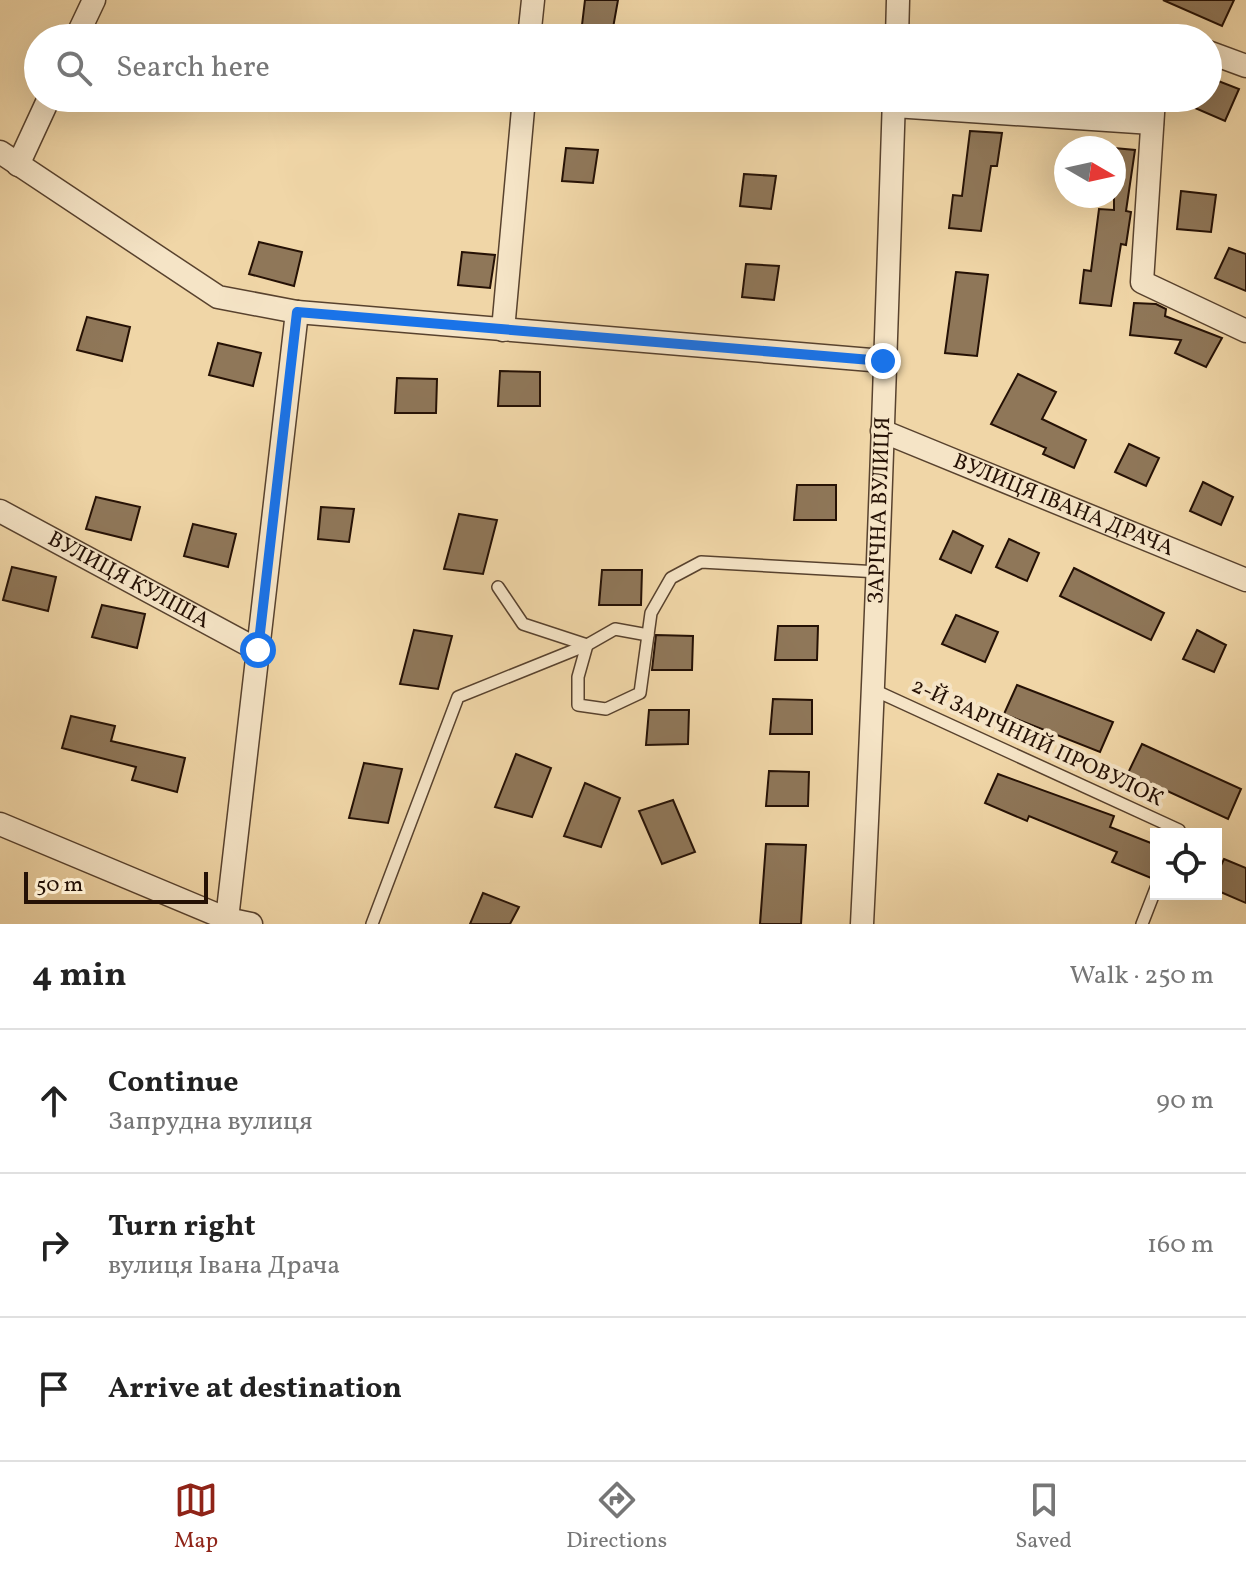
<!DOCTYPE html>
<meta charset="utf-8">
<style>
:root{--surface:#fff;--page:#f6f6f6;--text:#222;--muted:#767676;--line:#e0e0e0;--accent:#8f2418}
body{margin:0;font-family:Vollkorn,serif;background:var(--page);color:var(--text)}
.controls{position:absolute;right:24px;bottom:24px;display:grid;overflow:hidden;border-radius:0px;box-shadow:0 8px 32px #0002}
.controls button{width:72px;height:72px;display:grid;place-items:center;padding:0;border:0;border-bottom:2px solid var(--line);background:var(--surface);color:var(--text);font:40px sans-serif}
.compass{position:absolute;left:1054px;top:136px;width:72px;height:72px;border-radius:50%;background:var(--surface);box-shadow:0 8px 32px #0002;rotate:99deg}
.scale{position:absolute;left:24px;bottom:20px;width:184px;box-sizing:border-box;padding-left:8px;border:4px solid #251105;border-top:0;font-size:22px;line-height:28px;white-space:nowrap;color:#251105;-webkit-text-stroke:6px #f5e4c6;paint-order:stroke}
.stop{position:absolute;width:24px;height:24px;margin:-18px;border:6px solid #1a73e8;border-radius:50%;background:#fff}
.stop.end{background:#1a73e8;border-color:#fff;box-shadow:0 2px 8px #0008}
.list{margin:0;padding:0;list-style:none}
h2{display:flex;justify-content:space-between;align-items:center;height:104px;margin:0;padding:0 32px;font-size:34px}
h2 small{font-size:26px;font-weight:400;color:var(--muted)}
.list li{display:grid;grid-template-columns:52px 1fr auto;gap:24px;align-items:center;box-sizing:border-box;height:144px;padding:0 32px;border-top:2px solid var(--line)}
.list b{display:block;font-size:30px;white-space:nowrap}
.list p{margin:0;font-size:26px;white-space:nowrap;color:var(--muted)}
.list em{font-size:26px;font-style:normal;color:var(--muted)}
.icon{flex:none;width:44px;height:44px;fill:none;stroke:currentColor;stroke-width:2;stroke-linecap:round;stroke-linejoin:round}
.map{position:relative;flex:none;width:1246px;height:924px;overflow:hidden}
.search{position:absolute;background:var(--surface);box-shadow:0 8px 32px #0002;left:24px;right:24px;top:24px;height:88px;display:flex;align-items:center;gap:20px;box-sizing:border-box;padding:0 28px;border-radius:44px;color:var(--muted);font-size:30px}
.sheet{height:536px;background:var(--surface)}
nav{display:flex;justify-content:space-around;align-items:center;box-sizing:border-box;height:112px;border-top:2px solid var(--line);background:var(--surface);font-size:22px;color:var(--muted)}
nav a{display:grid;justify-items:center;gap:4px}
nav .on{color:var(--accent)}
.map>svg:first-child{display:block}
.building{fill:#8f7759;stroke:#251105;stroke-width:2}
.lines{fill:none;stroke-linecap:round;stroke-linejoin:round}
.lane-casing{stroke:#58422e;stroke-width:14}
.street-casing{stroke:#58422e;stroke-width:25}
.lane{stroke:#f5e4c6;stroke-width:11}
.street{stroke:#f5e4c6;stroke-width:22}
.route{stroke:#1a73e8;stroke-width:10}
.labels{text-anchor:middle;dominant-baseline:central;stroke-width:8;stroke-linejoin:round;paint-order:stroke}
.street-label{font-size:22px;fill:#251105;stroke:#f5e4c6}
</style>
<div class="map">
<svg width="1246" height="924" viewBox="0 0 1246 924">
<rect width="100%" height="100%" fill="#f0d6a7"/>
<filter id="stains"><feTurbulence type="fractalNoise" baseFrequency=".0025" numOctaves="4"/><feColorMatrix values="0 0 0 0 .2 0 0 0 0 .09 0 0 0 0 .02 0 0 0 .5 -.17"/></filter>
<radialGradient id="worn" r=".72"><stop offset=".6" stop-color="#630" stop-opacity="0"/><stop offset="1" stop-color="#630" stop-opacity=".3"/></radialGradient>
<g class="building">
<polygon points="585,0 618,0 613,28 582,25"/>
<polygon points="1163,0 1234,0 1222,26"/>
<polygon points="1208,77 1239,89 1225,121 1172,98 1208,98"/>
<polygon points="970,131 1002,133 997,166 991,166 981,231 949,228 953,195 962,196"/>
<polygon points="566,148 598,150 593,183 562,181"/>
<polygon points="1114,148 1135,150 1126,211 1131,212 1126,245 1121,244 1111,306 1080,303 1084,270 1091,271 1099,209 1114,210"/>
<polygon points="744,174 776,176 771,209 740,206"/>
<polygon points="1181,191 1216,195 1211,232 1177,229"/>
<polygon points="259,242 302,252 294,286 249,274"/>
<polygon points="1229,248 1246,254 1246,291 1215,278"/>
<polygon points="462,252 495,255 490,288 458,285"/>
<polygon points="746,264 779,266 774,300 742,297"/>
<polygon points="956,272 988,275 977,356 945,353"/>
<polygon points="1134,303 1156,304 1166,309 1165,316 1222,338 1206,367 1175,353 1181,340 1130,335"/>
<polygon points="87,317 130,327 122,361 77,350"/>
<polygon points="218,343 261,353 253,386 209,375"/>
<polygon points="500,371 540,372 540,406 498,406"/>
<polygon points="1018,374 1056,392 1042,419 1086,440 1074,468 1043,454 1046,448 991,424"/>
<polygon points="397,378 437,379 436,413 395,413"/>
<polygon points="1129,444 1159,458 1146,486 1115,472"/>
<polygon points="1203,482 1233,497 1221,525 1190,511"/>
<polygon points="797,485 836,485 836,520 794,520"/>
<polygon points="96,497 140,507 131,540 86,529"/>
<polygon points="321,507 354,509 349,542 318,539"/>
<polygon points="459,514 497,520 483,574 444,569"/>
<polygon points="193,524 236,534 228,567 184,556"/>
<polygon points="953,531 983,546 971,573 940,559"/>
<polygon points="1009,539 1039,553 1027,581 996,567"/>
<polygon points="12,567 56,577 48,611 3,600"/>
<polygon points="1074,568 1164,613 1151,640 1060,596"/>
<polygon points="602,570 642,570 641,605 599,605"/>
<polygon points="102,605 145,614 137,648 92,637"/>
<polygon points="956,615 998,632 985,662 942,644"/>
<polygon points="778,626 818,626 817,660 775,660"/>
<polygon points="414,630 452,636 438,689 400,684"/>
<polygon points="1197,630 1226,645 1214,672 1183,659"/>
<polygon points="656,635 693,636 692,670 652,670"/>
<polygon points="1017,685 1113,722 1100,752 1004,714"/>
<polygon points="773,699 812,700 812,734 770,734"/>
<polygon points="649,710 689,710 688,744 646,745"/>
<polygon points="71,716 115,726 111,741 185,758 177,792 132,780 136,767 62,748"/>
<polygon points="1142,744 1241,789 1228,819 1128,773"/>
<polygon points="516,754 551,768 532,817 495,807"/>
<polygon points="364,763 402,769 388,823 349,818"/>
<polygon points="769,771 809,772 808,806 766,806"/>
<polygon points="998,774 1114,816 1110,827 1156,845 1156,880 1112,862 1117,852 1029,816 1027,821 985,803"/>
<polygon points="585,783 620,798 601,847 564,836"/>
<polygon points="673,800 695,852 662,864 639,811"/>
<polygon points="766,844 806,845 801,924 760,924"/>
<polygon points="1224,859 1246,868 1246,903 1216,890 1216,876"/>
<polygon points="483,893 519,907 510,924 470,924"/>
</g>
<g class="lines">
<defs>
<g id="lane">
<polyline points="498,587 523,624 587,645 578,677 578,705 606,709 640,693 651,613 671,578 701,562 879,572"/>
<polyline points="874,690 1179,830 1177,834"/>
<polyline points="372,924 458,697 587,645 615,629 648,635"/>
<polyline points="1142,924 1156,888"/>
</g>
<g id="street">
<polyline points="76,38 94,0"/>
<polyline points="529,38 533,0"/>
<polyline points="897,38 898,0"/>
<polyline points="1208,52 1246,66"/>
<polyline points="1154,98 1142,282 1246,331"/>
<polyline points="894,106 1152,123"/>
<polyline points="0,152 218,297 297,312 883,361"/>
<polyline points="18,165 49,98"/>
<polyline points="503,330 524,98"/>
<path id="s1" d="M882 431 1246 580"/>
<path id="s2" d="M0 511 258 650"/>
<polyline points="0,824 227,919 251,924"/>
<polyline points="227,919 297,312"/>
<path id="s3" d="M862 924C876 649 885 373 894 98"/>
</g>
</defs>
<use href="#lane" class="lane-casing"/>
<use href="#street" class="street-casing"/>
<use href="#lane" class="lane"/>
<use href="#street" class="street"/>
</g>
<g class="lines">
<polyline class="route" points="258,650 297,312 883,361"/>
</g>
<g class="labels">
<g class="street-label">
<text stroke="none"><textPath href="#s1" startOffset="196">ВУЛИЦЯ ІВАНА ДРАЧА</textPath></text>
<text stroke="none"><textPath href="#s3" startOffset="414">ЗАРІЧНА ВУЛИЦЯ</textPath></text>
<text stroke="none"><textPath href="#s2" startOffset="146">ВУЛИЦЯ КУЛІША</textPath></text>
<text transform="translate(1037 743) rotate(25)">2-Й ЗАРІЧНИЙ ПРОВУЛОК</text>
</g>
</g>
<rect width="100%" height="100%" filter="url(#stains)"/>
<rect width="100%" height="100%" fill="url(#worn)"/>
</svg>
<div class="controls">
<button><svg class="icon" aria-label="locate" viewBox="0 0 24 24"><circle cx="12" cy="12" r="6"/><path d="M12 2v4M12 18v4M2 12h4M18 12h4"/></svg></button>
</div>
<svg class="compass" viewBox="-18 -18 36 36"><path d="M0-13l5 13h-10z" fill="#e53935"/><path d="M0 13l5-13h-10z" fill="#767676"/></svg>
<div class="scale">50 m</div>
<div class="stop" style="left:258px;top:650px"></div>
<div class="stop end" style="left:883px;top:361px"></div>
<div class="search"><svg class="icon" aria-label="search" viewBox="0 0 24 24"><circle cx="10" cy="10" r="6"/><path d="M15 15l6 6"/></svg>Search here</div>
</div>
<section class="sheet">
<h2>4 min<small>Walk · 250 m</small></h2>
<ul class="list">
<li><svg class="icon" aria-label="ahead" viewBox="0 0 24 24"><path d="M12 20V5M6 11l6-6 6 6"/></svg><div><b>Continue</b><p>Запрудна вулиця</p></div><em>90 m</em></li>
<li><svg class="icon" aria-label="right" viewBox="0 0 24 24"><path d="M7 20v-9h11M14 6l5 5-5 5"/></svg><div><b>Turn right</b><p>вулиця Івана Драча</p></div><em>160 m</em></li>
<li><svg class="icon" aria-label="arrive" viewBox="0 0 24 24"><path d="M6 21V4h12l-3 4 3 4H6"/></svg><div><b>Arrive at destination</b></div></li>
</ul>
</section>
<nav>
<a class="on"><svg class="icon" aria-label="map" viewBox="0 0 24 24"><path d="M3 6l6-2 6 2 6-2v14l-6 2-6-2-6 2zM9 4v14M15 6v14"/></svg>Map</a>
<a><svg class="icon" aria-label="directions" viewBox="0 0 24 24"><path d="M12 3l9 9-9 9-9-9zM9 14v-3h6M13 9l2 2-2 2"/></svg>Directions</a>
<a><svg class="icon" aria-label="saved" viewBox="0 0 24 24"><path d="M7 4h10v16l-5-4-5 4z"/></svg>Saved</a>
</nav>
